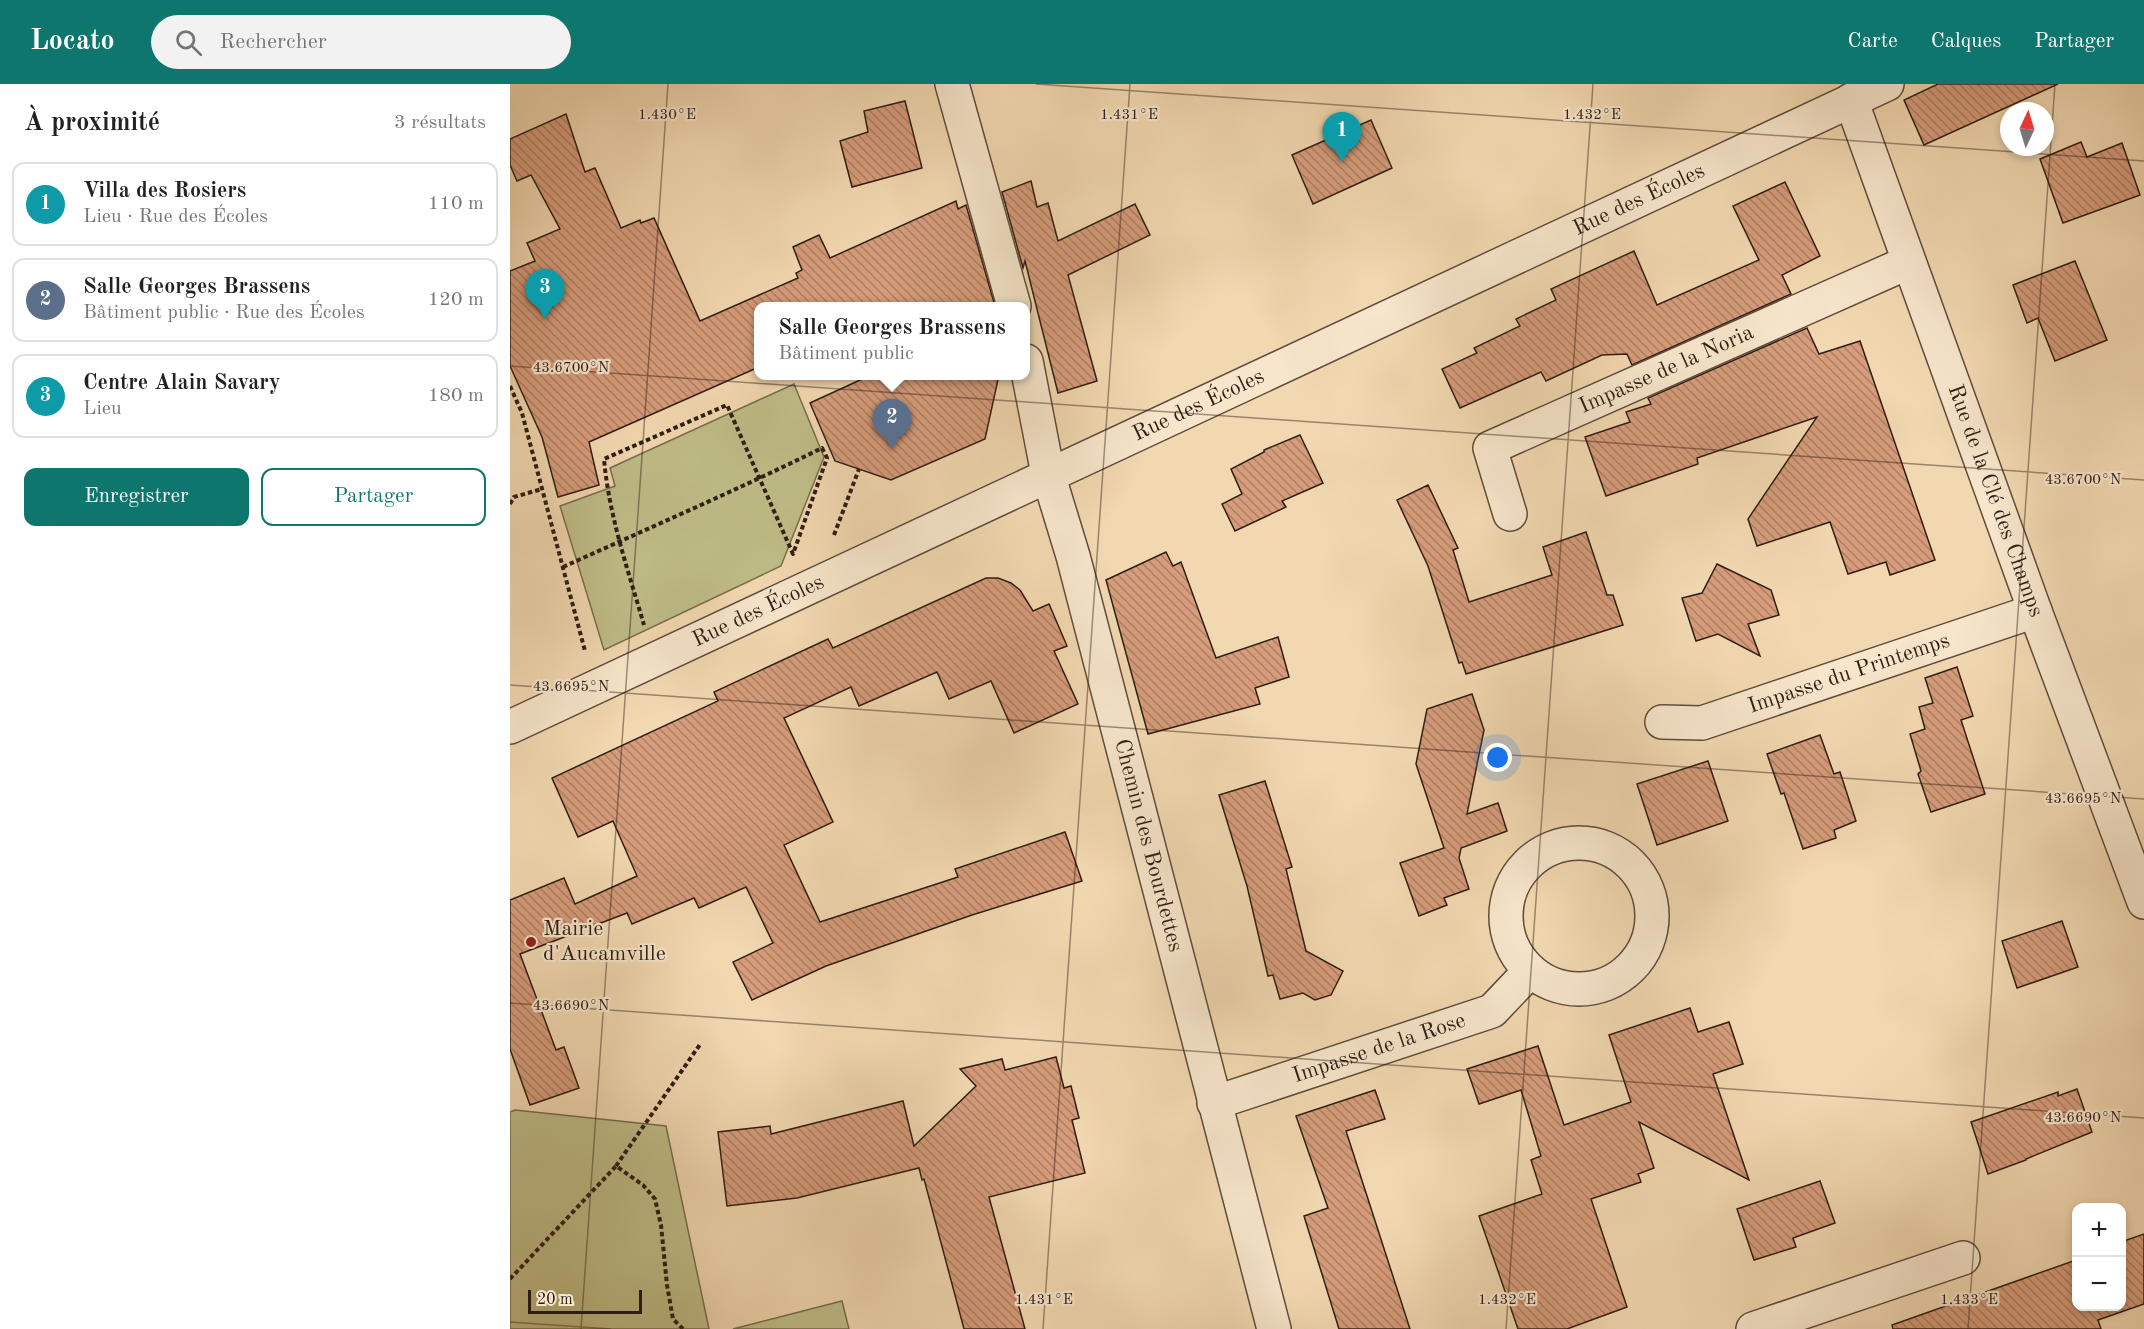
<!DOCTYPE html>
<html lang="fr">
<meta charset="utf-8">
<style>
:root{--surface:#fff;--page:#f2f2f2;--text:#222;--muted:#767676;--line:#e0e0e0;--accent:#0f766e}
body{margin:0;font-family:"Old Standard TT",serif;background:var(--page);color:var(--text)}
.controls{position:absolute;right:18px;bottom:18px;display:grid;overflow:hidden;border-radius:12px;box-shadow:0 3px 9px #0003}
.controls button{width:54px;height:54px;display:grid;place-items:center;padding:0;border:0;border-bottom:2px solid var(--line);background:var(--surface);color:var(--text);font:30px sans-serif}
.compass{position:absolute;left:1490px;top:18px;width:54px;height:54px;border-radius:50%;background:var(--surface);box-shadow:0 3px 9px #0003;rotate:4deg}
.scale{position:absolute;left:18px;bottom:15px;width:114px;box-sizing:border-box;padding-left:6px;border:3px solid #2f1e14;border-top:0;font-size:16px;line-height:21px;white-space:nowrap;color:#2f1e14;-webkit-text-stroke:4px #f7e6cc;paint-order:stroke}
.you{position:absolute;left:988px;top:674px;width:21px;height:21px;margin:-15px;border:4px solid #fff;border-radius:50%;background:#1a73e8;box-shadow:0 0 0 9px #1a73e833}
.badge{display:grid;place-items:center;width:39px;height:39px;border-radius:50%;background:var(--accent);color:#fff;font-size:20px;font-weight:700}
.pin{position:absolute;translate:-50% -50px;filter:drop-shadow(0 2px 3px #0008)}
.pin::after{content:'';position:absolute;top:32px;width:21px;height:18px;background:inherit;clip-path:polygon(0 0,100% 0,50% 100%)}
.popup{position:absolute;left:244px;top:218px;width:276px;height:78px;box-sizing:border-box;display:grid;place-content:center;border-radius:12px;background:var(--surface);filter:drop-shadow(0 2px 4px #0005);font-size:20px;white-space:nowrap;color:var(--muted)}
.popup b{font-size:22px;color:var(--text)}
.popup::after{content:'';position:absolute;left:50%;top:100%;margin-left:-12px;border:12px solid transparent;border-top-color:var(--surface)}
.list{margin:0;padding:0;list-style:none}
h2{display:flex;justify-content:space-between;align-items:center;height:78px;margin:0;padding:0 24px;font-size:26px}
h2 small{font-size:20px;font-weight:400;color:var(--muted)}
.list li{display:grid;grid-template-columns:39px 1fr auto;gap:18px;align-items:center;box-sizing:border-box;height:84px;margin:0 12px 12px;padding:0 12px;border:2px solid var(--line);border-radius:12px}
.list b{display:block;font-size:22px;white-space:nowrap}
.list p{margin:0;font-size:20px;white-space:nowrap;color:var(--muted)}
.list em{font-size:20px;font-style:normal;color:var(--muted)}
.actions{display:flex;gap:12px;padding:18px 24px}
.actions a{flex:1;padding:14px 0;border:2px solid var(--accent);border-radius:12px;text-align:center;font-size:21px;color:var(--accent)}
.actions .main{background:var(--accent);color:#fff}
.icon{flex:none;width:33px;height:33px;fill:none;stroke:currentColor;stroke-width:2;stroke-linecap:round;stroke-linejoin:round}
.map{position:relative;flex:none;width:1634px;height:1245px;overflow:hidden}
header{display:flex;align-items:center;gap:36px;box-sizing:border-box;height:84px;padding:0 30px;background:var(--accent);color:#fff}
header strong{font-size:28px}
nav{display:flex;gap:33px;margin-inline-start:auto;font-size:21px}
.search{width:420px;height:54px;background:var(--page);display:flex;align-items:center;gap:15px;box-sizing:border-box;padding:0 21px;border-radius:33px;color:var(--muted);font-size:22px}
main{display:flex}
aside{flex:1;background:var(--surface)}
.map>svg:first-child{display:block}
.park{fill:#bfbd88;stroke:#776e4e;stroke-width:1.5}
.building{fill:url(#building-back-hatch);stroke:#2f1e14;stroke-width:1.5}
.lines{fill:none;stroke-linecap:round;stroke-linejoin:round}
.minor-casing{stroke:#604c3b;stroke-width:36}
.path{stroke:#2f1e14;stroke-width:4;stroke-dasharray:4.5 3;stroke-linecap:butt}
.minor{stroke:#f7e6cc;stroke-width:33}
.ticks{fill:none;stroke:#2f1e14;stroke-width:1.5;stroke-opacity:0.45}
.poi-dot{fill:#8f2418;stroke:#f7e6cc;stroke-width:2}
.labels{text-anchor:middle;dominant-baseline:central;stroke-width:4.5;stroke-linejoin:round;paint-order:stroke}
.street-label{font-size:22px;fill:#2f1e14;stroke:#f7e6cc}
.poi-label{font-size:22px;fill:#2f1e14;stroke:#f7e6cc;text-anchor:start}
.ticks-label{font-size:15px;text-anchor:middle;fill:#2f1e14;stroke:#f7e6cc;stroke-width:4.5;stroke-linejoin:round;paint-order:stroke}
</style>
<header>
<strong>Locato</strong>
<div class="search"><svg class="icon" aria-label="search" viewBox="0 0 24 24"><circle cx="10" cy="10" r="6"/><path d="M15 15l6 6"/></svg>Rechercher</div>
<nav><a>Carte</a><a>Calques</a><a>Partager</a></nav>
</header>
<main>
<aside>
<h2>À proximité<small>3 résultats</small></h2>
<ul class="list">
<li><span class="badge" style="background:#0f9aa8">1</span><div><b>Villa des Rosiers</b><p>Lieu · Rue des Écoles</p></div><em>110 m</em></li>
<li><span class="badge" style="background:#5c6f8a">2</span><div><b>Salle Georges Brassens</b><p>Bâtiment public · Rue des Écoles</p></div><em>120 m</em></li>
<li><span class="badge" style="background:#0f9aa8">3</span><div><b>Centre Alain Savary</b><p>Lieu</p></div><em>180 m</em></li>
</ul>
<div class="actions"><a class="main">Enregistrer</a><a>Partager</a></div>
</aside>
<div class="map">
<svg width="1634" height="1245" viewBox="0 0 1634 1245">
<defs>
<pattern id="building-back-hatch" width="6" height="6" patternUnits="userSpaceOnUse" patternTransform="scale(1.5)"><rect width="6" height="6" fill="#d69c7b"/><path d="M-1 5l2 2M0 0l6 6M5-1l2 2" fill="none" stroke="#ae7f64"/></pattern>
</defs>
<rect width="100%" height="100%" fill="#f2d8b1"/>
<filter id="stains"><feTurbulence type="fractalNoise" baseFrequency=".00333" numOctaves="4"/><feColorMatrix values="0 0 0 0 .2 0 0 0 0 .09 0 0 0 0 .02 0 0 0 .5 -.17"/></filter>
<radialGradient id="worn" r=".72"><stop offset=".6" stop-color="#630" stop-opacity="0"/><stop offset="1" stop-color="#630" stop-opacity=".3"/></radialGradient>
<g class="park">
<polygon points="284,300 314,373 271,482 94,566 50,422 105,402 100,384"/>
<polygon points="5,1026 156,1042 199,1245 0,1245 0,1028"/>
<polygon points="332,1217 339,1245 223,1245"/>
</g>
<g class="building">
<polygon points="1428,0 1548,0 1414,61 1394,16"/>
<polygon points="395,17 412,84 342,103 330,57 358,48 354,27"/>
<polygon points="56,30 75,88 85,84 111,144 130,136 131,139 144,134 190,237 288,194 286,189 292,186 283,163 309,151 320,174 446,117 448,125 456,121 485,222 249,222 249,283 79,358 89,401 48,413 32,353 0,282 0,187 25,177 17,159 50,145 21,91 7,97 0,81 0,55"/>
<polygon points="861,36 882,84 803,120 782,71"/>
<polygon points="1571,58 1577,73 1612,59 1630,111 1553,139 1530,75"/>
<polygon points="521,97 527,123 538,119 548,157 625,120 640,151 558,191 587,297 548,309 515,177 513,184 492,108"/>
<polygon points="1275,98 1310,172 1272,191 1281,210 1122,281 1117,270 1092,271 1036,297 1031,288 950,324 932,285 967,269 964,264 1010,242 1006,235 1046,216 1041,205 1124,167 1147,221 1249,176 1223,122"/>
<polygon points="1565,177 1597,256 1545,277 1528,234 1517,239 1503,201"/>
<polygon points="1297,244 1309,270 1350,257 1425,476 1380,491 1376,478 1338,490 1320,438 1247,462 1238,435 1307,333 1187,374 1188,380 1096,412 1075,353 1120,338 1116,328 1141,320 1138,314"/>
<polygon points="361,291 489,291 475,355 381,396 325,377 300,319"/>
<polygon points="790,351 813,399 772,417 776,423 725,447 712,420 732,410 721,385 754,368 754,366"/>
<polygon points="918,401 948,464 943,466 959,518 1042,491 1033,463 1076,448 1097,511 1103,511 1113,541 956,590 952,578 949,579 918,482 887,416"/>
<polygon points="656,468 663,482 671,478 706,574 768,553 779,593 745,604 750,620 638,650 596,496"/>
<polygon points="1207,480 1261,506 1269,531 1238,540 1250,572 1208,550 1186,557 1172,514 1192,509"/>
<polygon points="476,494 488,494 501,499 510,506 523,527 539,520 557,562 544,567 568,620 504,649 481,597 439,615 427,588 349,622 341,603 274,634 323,738 274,761 310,838 448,793 445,785 555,748 572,797 462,831 316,882 242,916 223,878 263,859 236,803 189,824 184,814 122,840 117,829 10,870 46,966 54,963 69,1004 20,1021 0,965 0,816 54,794 65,820 127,792 103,737 68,753 42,694 208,617 204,608 318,555 323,564"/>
<polygon points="1447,583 1463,632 1451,636 1475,710 1421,728 1408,690 1411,687 1400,650 1415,645 1409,623 1423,619 1415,594"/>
<polygon points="962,610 974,646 957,730 988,719 997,747 951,764 949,774 959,805 934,814 937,821 909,832 890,779 934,764 906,680 917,625"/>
<polygon points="1310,651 1324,690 1330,688 1346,737 1324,746 1326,754 1293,765 1274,709 1271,710 1257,670"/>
<polygon points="1198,677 1218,737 1147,761 1127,700"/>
<polygon points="755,697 782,783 776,785 796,867 833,887 821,911 805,916 793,909 770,915 763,891 758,892 737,802 709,711"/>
<polygon points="1552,837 1568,883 1507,904 1492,857"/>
<polygon points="1180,924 1188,948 1219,938 1233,980 1203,990 1239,1096 1129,1038 1144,1084 1128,1090 1131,1098 1081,1115 1117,1223 1057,1245 1008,1245 969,1132 1032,1110 1021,1076 1031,1072 1011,1006 969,1020 957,985 1028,962 1054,1041 1121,1018 1099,951"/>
<polygon points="546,973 554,1004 561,1002 569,1034 562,1036 575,1089 479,1113 515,1245 454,1245 414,1095 412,1096 409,1084 287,1114 217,1122 208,1048 260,1042 261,1050 393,1017 404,1062 466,1002 450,985 492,975 495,986"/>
<polygon points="1567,1005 1582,1048 1516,1075 1516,1076 1478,1090 1461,1038 1548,1008 1548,1012"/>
<polygon points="865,1006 875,1035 836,1047 900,1245 829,1245 794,1132 818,1124 786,1032"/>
<polygon points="1310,1097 1325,1139 1283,1154 1286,1163 1244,1176 1227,1125"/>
<polygon points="1634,1150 1634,1220 1588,1236 1591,1245 1383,1245 1382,1241 1566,1176 1566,1222 1611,1222 1611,1158"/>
</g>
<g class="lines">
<defs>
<g id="minor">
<polyline points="442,0 504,222"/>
<path id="s1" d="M1341 16 1525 527 1634 818"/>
<path id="s2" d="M516 277 538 390 563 472 764 1245"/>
<path id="s3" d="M1000 430 980 364 1399 178"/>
<path id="s4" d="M1152 638 1192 639 1525 527"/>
<path id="s5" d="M0 643 1377 0"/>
<circle cx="1069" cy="832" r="73"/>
<path id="s6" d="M704 1019 982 927 1020 887"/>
<polyline points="1243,1245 1453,1174"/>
</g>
</defs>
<use href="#minor" class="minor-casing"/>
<g class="path">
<polyline points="0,302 12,329 75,567"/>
<polyline points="0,420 4,413 32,405"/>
<polyline points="324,451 349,385"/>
<path d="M53 483C139 444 227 406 312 364L317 374 283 470 217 321 94 375C99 432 118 486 134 541"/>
<polyline points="106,1082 191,959"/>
<polyline points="0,1195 106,1082 133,1101 145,1115 151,1141 157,1201 163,1235 173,1245"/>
</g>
<use href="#minor" class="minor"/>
</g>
<path class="ticks" d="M526 0 1634 77M0 282 1634 396M0 601 1634 715M0 919 1634 1034M0 1238 101 1245M71 1245 158 0M533 1245 620 0M996 1245 1083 0M1458 1245 1545 0"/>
<circle class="poi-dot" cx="21" cy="858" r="6"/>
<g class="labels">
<g class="street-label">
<text stroke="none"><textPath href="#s5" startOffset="1246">Rue des Écoles</textPath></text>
<text stroke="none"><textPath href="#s3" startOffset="262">Impasse de la Noria</textPath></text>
<text stroke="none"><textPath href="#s5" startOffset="760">Rue des Écoles</textPath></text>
<text stroke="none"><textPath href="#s1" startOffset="426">Rue de la Clé des Champs</textPath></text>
<text stroke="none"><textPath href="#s5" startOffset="274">Rue des Écoles</textPath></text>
<text stroke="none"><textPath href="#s4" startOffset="195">Impasse du Printemps</textPath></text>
<text stroke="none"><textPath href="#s2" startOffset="500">Chemin des Bourdettes</textPath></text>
<text stroke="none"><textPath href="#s6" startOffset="174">Impasse de la Rose</textPath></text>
</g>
<g class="poi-label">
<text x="33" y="845">Mairie<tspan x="33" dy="25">d'Aucamville</tspan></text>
</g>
</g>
<g class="ticks-label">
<text x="157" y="35">1.430°E</text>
<text x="619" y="35">1.431°E</text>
<text x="1082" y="35">1.432°E</text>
<text x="61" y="288">43.6700°N</text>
<text x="1573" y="400">43.6700°N</text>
<text x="61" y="607">43.6695°N</text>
<text x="1573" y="719">43.6695°N</text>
<text x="61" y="926">43.6690°N</text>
<text x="1573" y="1038">43.6690°N</text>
<text x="534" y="1220">1.431°E</text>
<text x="997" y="1220">1.432°E</text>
<text x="1459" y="1220">1.433°E</text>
</g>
<rect width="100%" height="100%" filter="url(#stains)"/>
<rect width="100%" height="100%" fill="url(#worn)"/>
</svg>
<div class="controls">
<button>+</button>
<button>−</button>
</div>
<svg class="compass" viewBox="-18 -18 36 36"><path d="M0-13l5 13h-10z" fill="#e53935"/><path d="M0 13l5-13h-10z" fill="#767676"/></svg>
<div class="scale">20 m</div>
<div class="you"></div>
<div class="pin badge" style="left:832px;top:78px;background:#0f9aa8">1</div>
<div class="pin badge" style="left:382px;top:365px;background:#5c6f8a">2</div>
<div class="popup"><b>Salle Georges Brassens</b>Bâtiment public</div>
<div class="pin badge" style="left:35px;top:235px;background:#0f9aa8">3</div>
</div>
</main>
